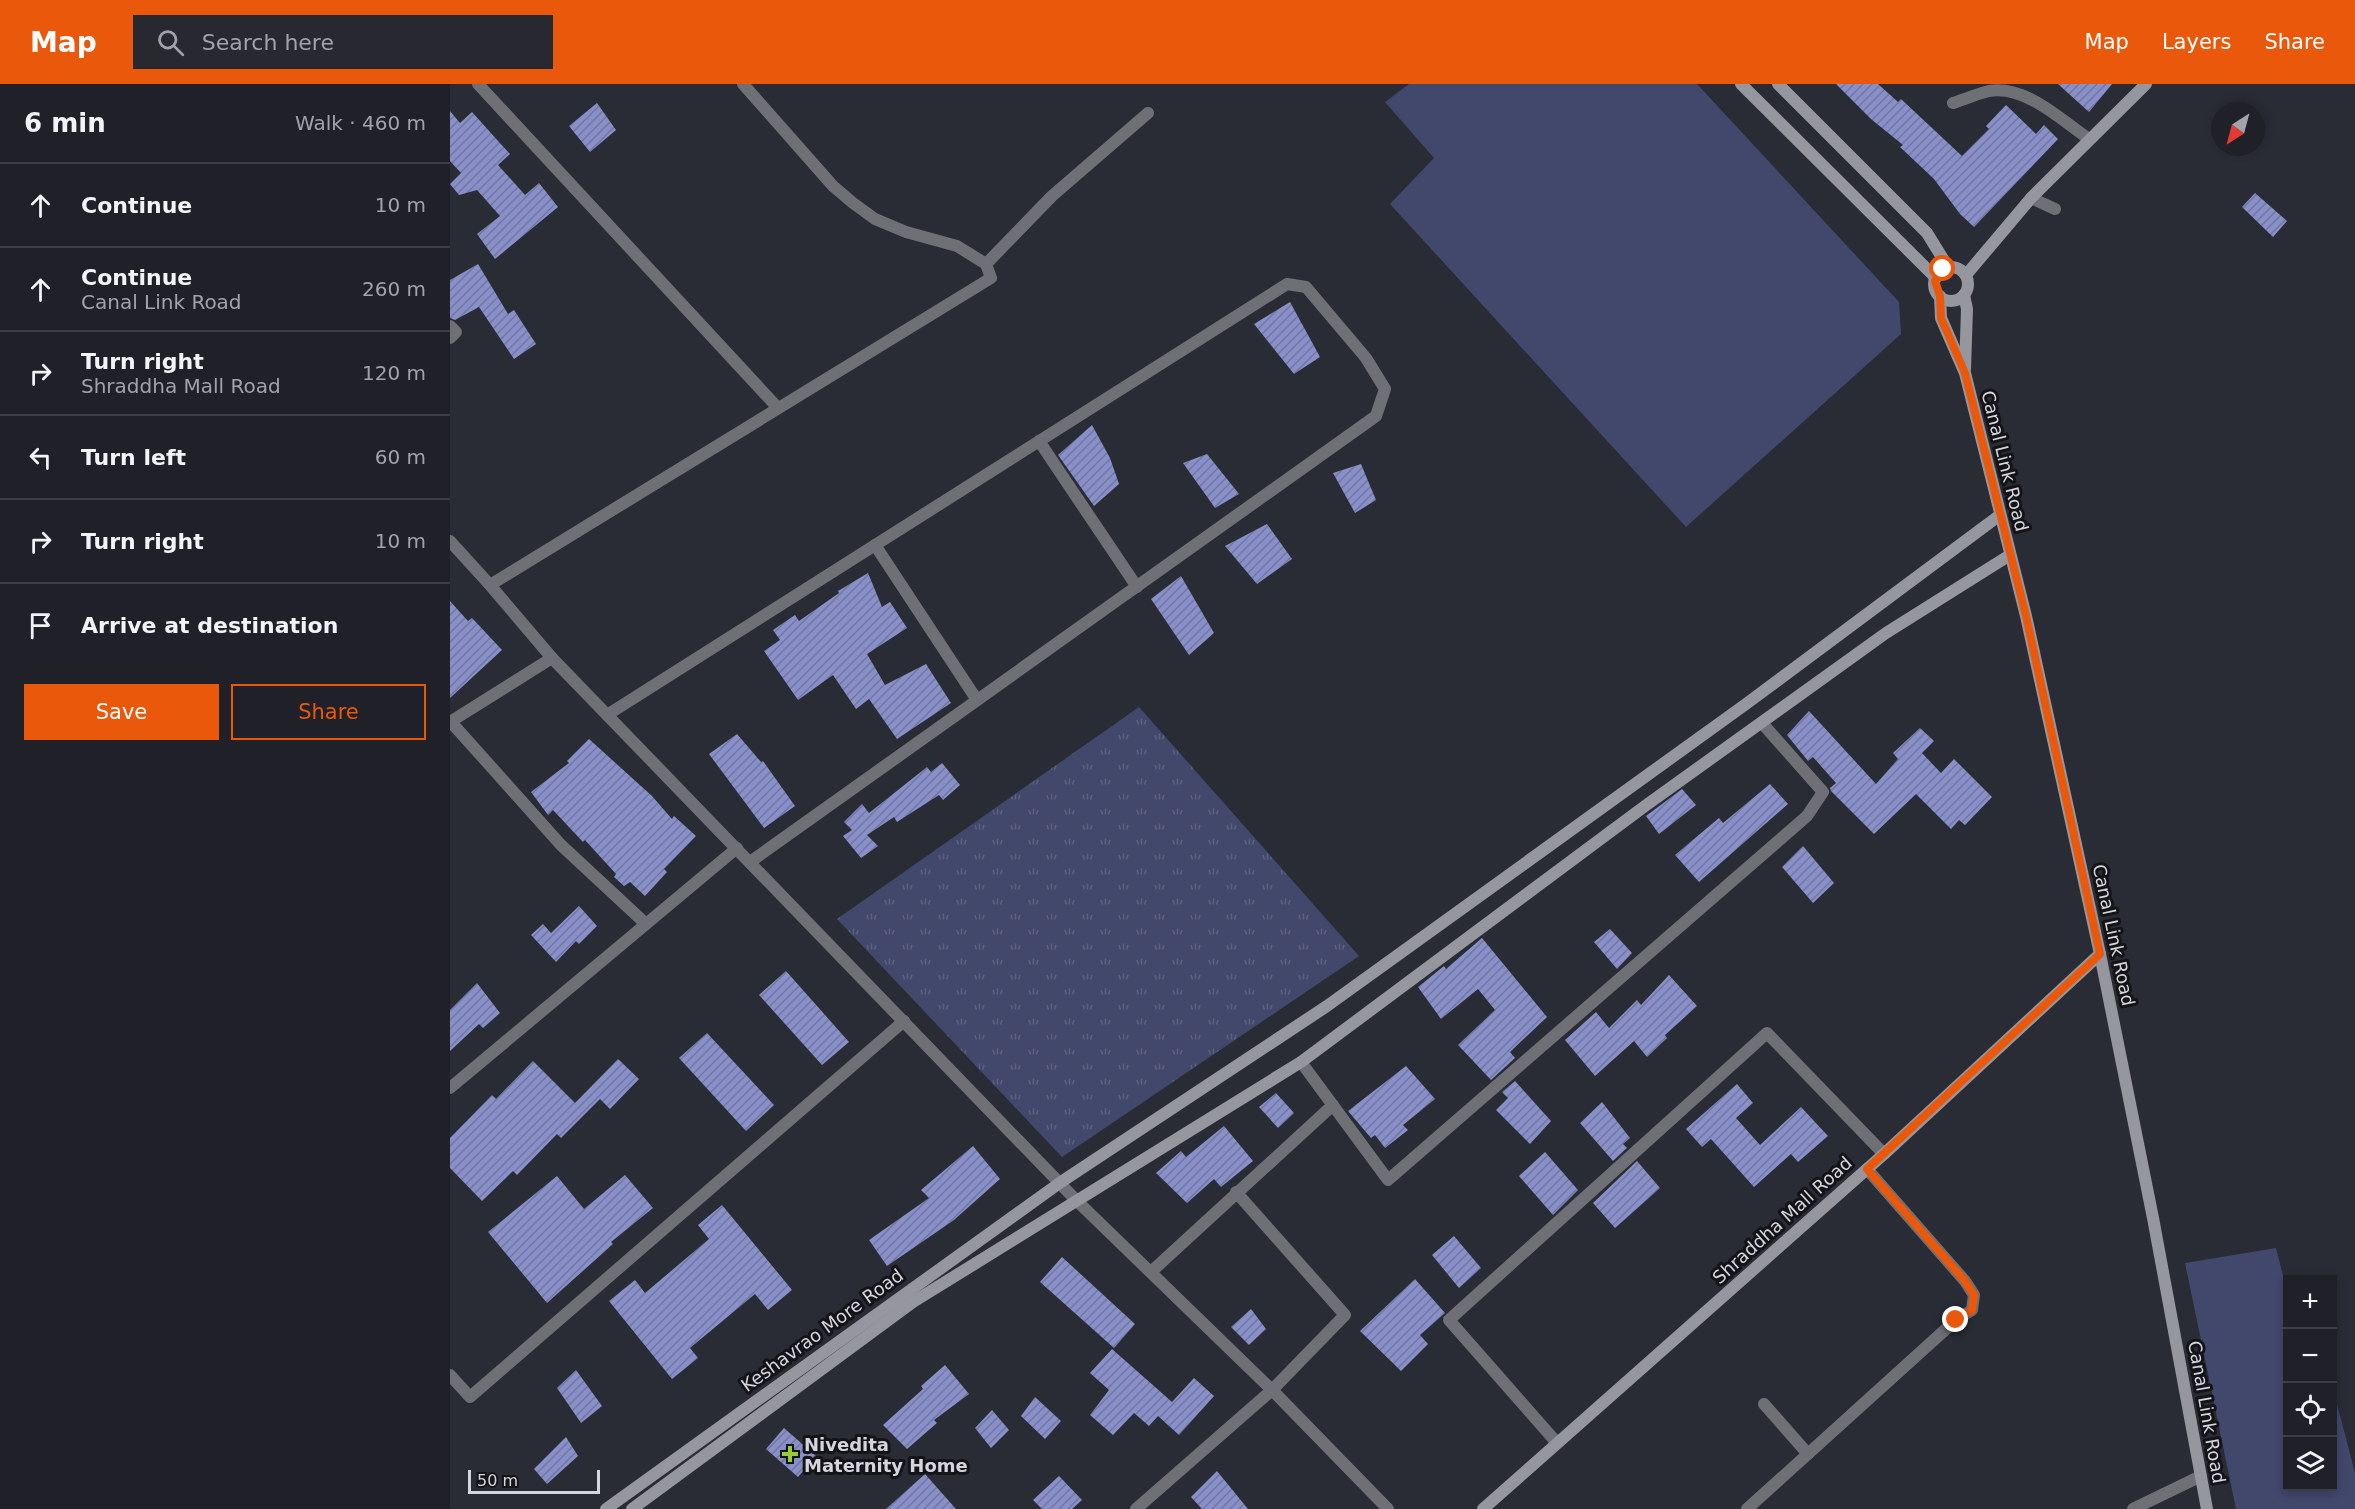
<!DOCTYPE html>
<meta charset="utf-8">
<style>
:root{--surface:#202128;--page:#282930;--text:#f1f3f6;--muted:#a2a3a8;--line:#3d3e45;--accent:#ea580c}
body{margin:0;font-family:"DejaVu Sans",sans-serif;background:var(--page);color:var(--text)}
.controls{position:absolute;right:18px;bottom:18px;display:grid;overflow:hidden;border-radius:0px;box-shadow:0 3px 9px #0003}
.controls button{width:54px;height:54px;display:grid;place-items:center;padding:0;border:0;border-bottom:2px solid var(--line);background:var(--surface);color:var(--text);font:30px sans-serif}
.compass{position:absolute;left:1761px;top:18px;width:54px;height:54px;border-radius:50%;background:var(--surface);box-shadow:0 3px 9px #0003;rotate:216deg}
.scale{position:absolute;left:18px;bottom:15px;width:132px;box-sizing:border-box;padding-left:6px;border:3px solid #d5d6dc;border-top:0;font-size:16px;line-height:21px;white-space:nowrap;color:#d5d6dc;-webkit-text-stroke:4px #141418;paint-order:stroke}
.stop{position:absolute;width:18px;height:18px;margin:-14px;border:4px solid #ea580c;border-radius:50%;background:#fff}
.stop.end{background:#ea580c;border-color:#fff;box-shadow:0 2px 6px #0008}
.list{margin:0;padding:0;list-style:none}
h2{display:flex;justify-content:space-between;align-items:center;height:78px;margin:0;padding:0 24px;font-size:26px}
h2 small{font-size:20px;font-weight:400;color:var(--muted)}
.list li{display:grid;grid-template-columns:39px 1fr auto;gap:18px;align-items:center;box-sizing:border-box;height:84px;padding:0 24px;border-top:2px solid var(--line)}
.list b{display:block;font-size:22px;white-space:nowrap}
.list p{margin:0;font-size:20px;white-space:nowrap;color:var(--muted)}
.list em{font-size:20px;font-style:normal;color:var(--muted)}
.actions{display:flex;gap:12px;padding:18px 24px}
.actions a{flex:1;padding:14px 0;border:2px solid var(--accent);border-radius:0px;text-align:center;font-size:21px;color:var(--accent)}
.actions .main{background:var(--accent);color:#fff}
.icon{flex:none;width:33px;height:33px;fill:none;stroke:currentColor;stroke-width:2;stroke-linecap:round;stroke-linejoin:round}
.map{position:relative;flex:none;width:1905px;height:1425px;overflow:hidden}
header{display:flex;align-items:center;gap:36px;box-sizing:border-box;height:84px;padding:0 30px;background:var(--accent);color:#fff}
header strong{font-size:28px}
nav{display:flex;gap:33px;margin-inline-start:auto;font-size:21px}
.search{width:420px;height:54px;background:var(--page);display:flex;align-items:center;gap:15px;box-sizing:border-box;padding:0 21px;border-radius:0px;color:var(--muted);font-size:22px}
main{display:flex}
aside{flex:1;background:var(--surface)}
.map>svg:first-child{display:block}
.grass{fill:url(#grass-tufts)}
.park{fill:#42476c}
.building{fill:url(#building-hatch)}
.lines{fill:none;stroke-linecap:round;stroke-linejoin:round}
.street{stroke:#6f7075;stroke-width:12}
.secondary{stroke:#95969e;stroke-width:12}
.route{stroke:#ea580c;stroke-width:8}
.poi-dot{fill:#96cc3a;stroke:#141418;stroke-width:2}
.labels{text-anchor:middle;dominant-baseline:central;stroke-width:6;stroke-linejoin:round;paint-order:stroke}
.street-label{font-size:18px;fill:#d5d6dc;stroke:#141418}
.poi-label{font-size:18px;font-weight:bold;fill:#d5d6dc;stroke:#141418;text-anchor:start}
</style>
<header>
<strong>Map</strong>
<div class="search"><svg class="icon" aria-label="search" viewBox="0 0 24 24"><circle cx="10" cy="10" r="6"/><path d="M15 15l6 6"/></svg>Search here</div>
<nav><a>Map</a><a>Layers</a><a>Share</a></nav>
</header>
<main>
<aside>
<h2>6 min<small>Walk · 460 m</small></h2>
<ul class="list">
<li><svg class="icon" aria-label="ahead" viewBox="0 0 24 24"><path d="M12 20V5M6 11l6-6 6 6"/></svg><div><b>Continue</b></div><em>10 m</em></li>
<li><svg class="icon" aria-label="ahead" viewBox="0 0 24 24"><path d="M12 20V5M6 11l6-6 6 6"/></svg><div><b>Continue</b><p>Canal Link Road</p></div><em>260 m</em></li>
<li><svg class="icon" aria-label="right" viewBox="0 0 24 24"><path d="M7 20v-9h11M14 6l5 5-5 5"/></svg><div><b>Turn right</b><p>Shraddha Mall Road</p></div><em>120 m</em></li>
<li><svg class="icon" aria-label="left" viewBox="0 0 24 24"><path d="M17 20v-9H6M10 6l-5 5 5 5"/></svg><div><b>Turn left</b></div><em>60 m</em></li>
<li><svg class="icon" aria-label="right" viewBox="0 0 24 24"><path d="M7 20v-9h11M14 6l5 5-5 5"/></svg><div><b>Turn right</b></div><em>10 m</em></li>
<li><svg class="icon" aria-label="arrive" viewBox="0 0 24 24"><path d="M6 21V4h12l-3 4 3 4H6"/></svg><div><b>Arrive at destination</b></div></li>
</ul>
<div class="actions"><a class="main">Save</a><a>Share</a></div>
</aside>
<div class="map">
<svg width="1905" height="1425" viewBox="0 0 1905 1425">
<defs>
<pattern id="grass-tufts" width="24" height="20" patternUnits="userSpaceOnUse" patternTransform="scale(1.5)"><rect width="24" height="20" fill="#42476c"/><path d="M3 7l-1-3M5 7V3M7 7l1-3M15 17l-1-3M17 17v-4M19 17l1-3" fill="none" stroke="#5c6180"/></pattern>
<pattern id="building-hatch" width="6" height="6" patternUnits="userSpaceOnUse" patternTransform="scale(1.5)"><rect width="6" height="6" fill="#888fc9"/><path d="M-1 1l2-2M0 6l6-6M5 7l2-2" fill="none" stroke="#7277a0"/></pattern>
</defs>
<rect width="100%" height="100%" fill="#2a2c35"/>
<polygon class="grass" points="689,623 909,872 612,1073 387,835"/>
<g class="park">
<polygon points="959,0 1247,0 1449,218 1451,250 1236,443 940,120 984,74 935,18"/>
<polygon points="1826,1164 1837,1207 1838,1402 1882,1402 1883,1305 1905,1389 1905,1425 1786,1425 1735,1179"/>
</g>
<g class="building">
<polygon points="1386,0 1428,0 1448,18 1451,15 1512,72 1539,45 1536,42 1556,21 1586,50 1594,41 1608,55 1524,143 1510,130 1484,95 1450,63 1453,61 1421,35"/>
<polygon points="1608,0 1662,0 1639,28"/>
<polygon points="147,19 166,46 140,68 119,42"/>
<polygon points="0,27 10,39 22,28 49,58 60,70 48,81 75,111 89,99 108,123 45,175 27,150 50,132 27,106 9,111 0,100 11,89 0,77"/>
<polygon points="1805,109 1837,137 1823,153 1792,123"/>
<polygon points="28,180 58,230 64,226 86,260 64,275 29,223 5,236 0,234 0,196"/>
<polygon points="840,218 870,273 844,290 804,240"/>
<polygon points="642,341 660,374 669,400 644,422 608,371"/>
<polygon points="757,370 789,410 765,424 733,379"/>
<polygon points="911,380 926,416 905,429 883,389"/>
<polygon points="817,440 842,475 807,500 775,462"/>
<polygon points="418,489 432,523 440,518 457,544 417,570 435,601 476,580 501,619 447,655 419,615 406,625 383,591 348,616 314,567 330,556 323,546 345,531 349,537 389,509 388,507"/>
<polygon points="731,492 764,549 739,571 701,515"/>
<polygon points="0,517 18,537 22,534 52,566 0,614"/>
<polygon points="1359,627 1426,700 1448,675 1443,669 1470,644 1484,657 1472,669 1491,689 1504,675 1542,713 1515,741 1509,736 1501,745 1466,710 1424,750 1381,707 1380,704 1386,699 1363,673 1358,677 1337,651"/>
<polygon points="287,650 311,678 313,677 345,722 314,744 259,670"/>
<polygon points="139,655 202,712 222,735 224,732 246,752 214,785 217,788 195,812 180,798 174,802 164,793 166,790 135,756 133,758 103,726 98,731 81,708 119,679 117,677"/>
<polygon points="492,679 510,701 493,716 489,711 447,738 444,733 417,751 428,762 411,774 393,752 402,746 394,738 412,720 419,729 477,683 481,688"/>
<polygon points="1320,700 1338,720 1249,798 1225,771 1269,734 1273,739"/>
<polygon points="1232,705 1246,721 1209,750 1196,732"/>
<polygon points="1353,762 1384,799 1363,819 1332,783"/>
<polygon points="129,822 147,842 129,860 126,857 106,878 81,851 93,840 101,849"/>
<polygon points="1160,845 1182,869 1167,885 1144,858"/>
<polygon points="1032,854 1097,933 1060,968 1065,974 1041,996 1008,961 1045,926 1028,905 991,935 968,903 994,882 996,885"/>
<polygon points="336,887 399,958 372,981 309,911"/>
<polygon points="1219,891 1247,922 1215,951 1217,954 1197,973 1184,957 1145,992 1115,956 1146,928 1159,944 1187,916 1191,921"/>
<polygon points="27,899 50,929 33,944 29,940 0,967 0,926"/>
<polygon points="257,949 324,1021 296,1047 229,974"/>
<polygon points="168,975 189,995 160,1025 150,1015 111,1054 107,1050 67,1091 63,1087 32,1117 0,1084 0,1054 42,1011 46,1015 83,977 125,1019"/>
<polygon points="956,982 985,1015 953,1041 958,1046 935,1064 925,1051 921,1054 898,1027"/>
<polygon points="1065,997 1101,1037 1080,1060 1046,1026 1058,1014 1052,1008"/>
<polygon points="1287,1000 1303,1019 1286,1034 1310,1061 1351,1023 1378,1052 1348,1078 1341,1070 1304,1103 1261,1055 1252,1063 1236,1045"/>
<polygon points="826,1009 844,1029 828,1044 809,1023"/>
<polygon points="1152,1018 1180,1054 1173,1060 1177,1064 1163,1077 1130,1039"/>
<polygon points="774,1042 803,1077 771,1103 764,1095 737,1119 706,1089 731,1067 736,1073"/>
<polygon points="523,1062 550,1095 504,1136 437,1182 419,1156 479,1114 471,1106"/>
<polygon points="1095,1068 1128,1106 1103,1131 1069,1092"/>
<polygon points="1187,1077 1210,1104 1165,1144 1143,1119"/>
<polygon points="175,1091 203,1124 161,1158 163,1160 97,1219 38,1148 107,1092 134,1125"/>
<polygon points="272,1121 342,1206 318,1226 305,1210 240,1264 248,1274 222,1295 159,1217 185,1196 195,1209 259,1155 248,1141"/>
<polygon points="1004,1152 1031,1184 1009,1204 982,1171"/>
<polygon points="612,1173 685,1240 664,1264 590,1198"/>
<polygon points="965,1195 995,1229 970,1251 978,1260 951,1287 910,1247"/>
<polygon points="801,1225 816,1245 799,1261 781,1243"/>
<polygon points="662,1265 722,1318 744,1294 764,1312 729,1351 708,1332 699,1342 684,1329 663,1351 640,1331 659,1306 640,1289"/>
<polygon points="495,1281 519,1310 484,1336 487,1339 457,1365 433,1341 473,1305 471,1302"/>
<polygon points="126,1286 152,1322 131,1339 107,1304"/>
<polygon points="585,1313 611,1337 595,1355 571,1332"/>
<polygon points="542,1326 559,1346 541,1364 525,1344"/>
<polygon points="334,1344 366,1372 348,1393 316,1365"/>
<polygon points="116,1353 128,1372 97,1400 84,1385"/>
<polygon points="767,1387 798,1425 752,1425 741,1413"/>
<polygon points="475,1390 506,1425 436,1425"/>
<polygon points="609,1392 632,1416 622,1425 592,1425 583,1416"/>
</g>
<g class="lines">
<g class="street">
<polyline points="28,0 328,324"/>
<path d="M1503 19C1515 15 1527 10 1539 7 1576 1 1611 36 1639 55"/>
<polyline points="1581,114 1605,125"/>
<polyline points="536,180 602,112 698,29"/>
<polyline points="0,242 6,248 0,254"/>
<polyline points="589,357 687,503"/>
<polyline points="0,457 40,501 541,194 536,180 507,162 456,148 425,135 403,119 383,102 293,0"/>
<polyline points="425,461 527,616"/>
<polyline points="102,574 626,1116 822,1306 686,1425"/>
<polyline points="157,631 837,200 856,203 916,274 935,305 926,332 300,778"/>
<polyline points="0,638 102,574 40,501"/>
<polyline points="1,638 111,761 196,840"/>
<polyline points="851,978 938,1096 1357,732 1373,708 1312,639"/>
<polyline points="0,1004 287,764"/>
<polyline points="786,1108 895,1231 822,1306 938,1425"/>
<polyline points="701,1188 883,1021"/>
<polyline points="0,1291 20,1313 454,937"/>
<polyline points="1314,1320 1358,1370"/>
<polyline points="1107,1359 999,1236 1317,949 1434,1070"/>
<polyline points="1297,1425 1506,1236 1522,1226 1524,1211 1515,1197 1417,1085"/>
<polyline points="1683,1425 1751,1392"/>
</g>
<g class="secondary">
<polyline points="1291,0 1486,194"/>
<polyline points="1328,0 1477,149 1498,183"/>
<circle cx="1501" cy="200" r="17"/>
<polyline points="1516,191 1581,114 1696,0"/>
<polyline points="1514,211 1517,225 1515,285"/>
<polyline points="1490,212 1491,234 1515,289 1576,532 1650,870 1703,1134 1757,1425"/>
<polyline points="156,1425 611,1098 877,922 1296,620 1550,431"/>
<polyline points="182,1425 463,1218 851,978 1195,722 1436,549 1560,471"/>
<polyline points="1033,1425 1434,1070 1650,870"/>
</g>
</g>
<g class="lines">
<polyline class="route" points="1493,185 1485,197 1490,212 1491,234 1515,289 1576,532 1650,870 1417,1085 1515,1197 1524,1211 1522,1226 1506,1236"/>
</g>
<path class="poi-dot" d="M337 1361h6v6h6v6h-6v6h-6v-6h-6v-6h6z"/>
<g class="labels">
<g class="street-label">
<text transform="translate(1555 377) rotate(76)">Canal Link Road</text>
<text transform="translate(1664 851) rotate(78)">Canal Link Road</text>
<text transform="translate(1332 1136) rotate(-42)">Shraddha Mall Road</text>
<text transform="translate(372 1246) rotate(-36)">Keshavrao More Road</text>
<text transform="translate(1757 1328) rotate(80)">Canal Link Road</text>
</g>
<g class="poi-label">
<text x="354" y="1360">Nivedita<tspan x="354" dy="21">Maternity Home</tspan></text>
</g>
</g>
</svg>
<div class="controls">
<button>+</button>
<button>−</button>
<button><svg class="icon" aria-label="locate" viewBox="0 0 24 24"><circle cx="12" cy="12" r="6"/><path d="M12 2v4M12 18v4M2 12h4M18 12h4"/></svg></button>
<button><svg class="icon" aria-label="layers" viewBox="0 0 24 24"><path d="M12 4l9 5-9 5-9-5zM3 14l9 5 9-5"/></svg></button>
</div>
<svg class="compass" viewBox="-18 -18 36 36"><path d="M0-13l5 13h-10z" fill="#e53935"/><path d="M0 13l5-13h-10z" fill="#a2a3a8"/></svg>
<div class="scale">50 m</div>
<div class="stop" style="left:1493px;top:185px"></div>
<div class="stop end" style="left:1506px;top:1236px"></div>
</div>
</main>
